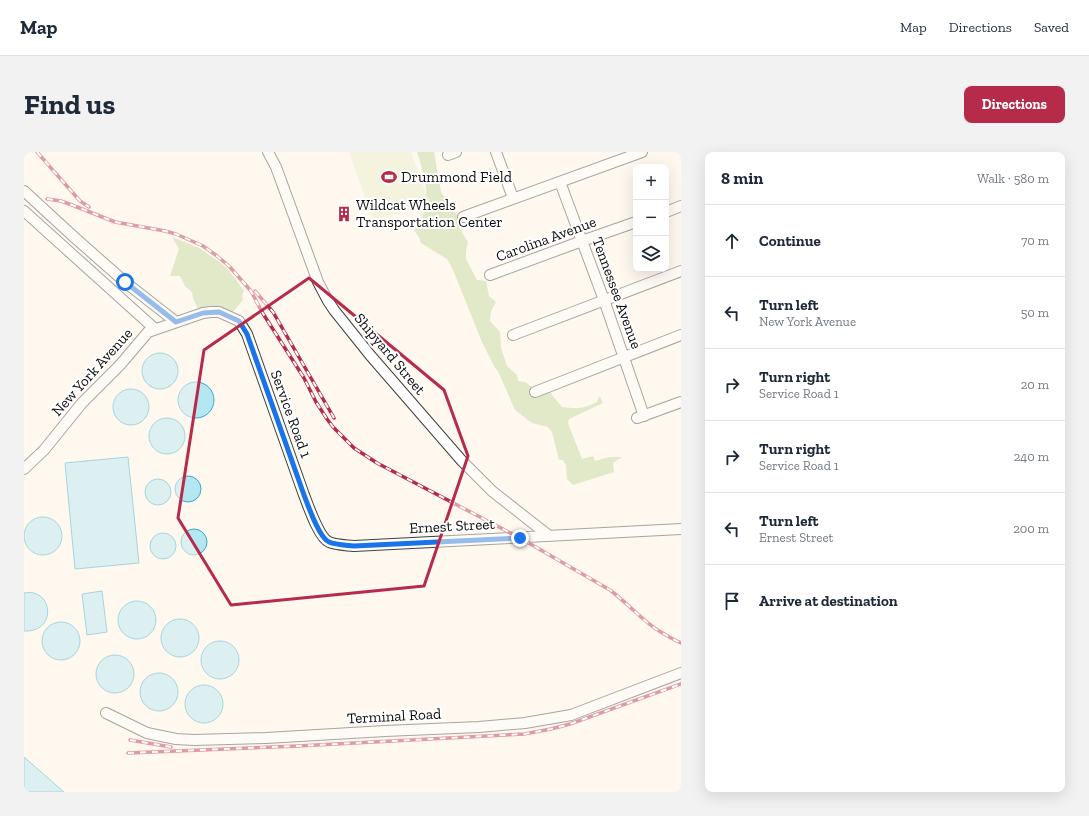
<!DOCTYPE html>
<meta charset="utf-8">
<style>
:root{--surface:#fff;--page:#f2f2f3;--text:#1f2937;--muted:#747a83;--line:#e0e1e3;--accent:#b62b4a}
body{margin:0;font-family:"Zilla Slab",serif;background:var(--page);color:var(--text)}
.controls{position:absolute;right:12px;top:12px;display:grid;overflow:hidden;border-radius:8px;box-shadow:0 4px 16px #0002}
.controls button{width:36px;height:36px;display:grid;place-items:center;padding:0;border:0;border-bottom:1px solid var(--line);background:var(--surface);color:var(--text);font:20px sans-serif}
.stop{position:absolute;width:12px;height:12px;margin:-9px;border:3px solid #1a73e8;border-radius:50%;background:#fff}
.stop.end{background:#1a73e8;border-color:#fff;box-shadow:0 1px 4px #0008}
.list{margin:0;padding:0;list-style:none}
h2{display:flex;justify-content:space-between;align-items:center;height:52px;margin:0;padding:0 16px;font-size:17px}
h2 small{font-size:13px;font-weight:400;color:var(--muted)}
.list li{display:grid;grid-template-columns:26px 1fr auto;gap:12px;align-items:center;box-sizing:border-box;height:72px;padding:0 16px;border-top:1px solid var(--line)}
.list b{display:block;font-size:15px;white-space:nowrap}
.list p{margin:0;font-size:13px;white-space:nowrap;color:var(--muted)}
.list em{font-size:13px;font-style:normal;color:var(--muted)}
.icon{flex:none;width:22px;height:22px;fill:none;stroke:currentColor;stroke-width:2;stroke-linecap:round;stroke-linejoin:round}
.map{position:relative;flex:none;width:657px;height:640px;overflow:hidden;border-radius:8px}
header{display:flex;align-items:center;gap:24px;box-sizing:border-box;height:56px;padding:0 20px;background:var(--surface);border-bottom:1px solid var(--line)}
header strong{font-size:19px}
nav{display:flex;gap:22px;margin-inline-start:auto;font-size:14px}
.intro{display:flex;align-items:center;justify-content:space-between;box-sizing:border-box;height:96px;padding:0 24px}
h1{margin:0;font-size:28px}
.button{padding:10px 18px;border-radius:8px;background:var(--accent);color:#fff;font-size:14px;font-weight:700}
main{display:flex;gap:24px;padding:0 24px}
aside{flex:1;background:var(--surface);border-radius:8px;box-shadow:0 4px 16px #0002}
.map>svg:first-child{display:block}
.forest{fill:#bfd799}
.pitch{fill:#e8eeca}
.water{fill:#b5e7f3;stroke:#3fa8c7}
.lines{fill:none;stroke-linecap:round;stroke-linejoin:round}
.minor-casing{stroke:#404040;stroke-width:12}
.minor{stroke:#fff;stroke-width:10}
.rail-casing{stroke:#b62b4a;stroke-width:3.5}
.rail{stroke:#fff;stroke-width:2;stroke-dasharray:6;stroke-linecap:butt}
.route{stroke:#1a73e8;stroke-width:5}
.marked{fill:none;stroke:#b62b4a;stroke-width:3;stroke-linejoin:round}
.labels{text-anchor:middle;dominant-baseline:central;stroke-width:4;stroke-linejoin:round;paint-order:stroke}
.poi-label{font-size:15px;fill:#0d0d0d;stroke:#fff;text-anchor:start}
.street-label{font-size:15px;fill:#0d0d0d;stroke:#fff}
</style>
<header>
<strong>Map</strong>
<nav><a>Map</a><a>Directions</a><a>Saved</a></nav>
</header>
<div class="intro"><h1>Find us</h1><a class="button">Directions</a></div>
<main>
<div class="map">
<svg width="657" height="640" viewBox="0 0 657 640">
<rect width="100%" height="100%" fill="#fef8ee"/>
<g class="forest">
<path d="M393 0H410L417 40 435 66 436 77 444 90 442 99V107L453 128 462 129 465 144 472 150 467 159 466 169 476 180 477 196 483 214 493 223 494 229 501 230 510 236 524 232 528 243 538 255C553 257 559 257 573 250L574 246 576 245 579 251 545 267 544 271 558 307 569 304 571 309 585 305H598L589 311 590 320 549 333 543 327 542 313 539 308H535L528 280 524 275 508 271 491 258 474 219 471 216 458 190 429 118 423 107 397 91 395 85 390 78C410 54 402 28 393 0Z"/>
<polygon points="148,85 175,96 190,106 203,116 220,139 218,143 219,148 208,161 176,161 169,146 168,140 161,134 156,124 146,124 155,97"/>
</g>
<polygon class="pitch" points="325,0 387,0 405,50 350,70"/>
<g class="water">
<circle cx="136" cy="219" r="18"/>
<circle cx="172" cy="248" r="18"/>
<circle cx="107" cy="255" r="18"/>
<circle cx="143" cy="284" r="18"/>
<polygon points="104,305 115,411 51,417 41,311"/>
<circle cx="164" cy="337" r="13"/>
<circle cx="134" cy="340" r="13"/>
<circle cx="19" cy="384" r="19"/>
<circle cx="170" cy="390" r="13"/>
<circle cx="139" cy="394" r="13"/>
<polygon points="78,439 83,480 63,483 58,442"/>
<path d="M0 441C29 435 34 481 0 479Z"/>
<circle cx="113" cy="468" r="19"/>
<circle cx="156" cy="486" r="19"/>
<circle cx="37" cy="489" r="19"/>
<circle cx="196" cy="508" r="19"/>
<circle cx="91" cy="522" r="19"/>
<circle cx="135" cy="540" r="19"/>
<circle cx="180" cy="552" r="19"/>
<polygon points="0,605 40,640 0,640"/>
</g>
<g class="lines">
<defs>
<g id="minor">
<polyline points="244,0 252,15 294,130 304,149 310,158 346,203 438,309 468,339 524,383"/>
<polyline points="472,0 489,46"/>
<polyline points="424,3 432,0"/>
<polyline points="536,30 580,148 620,264"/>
<polyline points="0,39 50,85 101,130 152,170"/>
<polyline points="0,59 131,177"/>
<polyline points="642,60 657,54"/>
<polyline points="439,65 618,0"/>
<polyline points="466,123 558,89 612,70"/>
<polyline points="489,183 657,119"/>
<polyline points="511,240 657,183"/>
<polyline points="613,266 657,250"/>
<path d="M0 317 20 298 58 251 96 213 124 180 179 161 187 160H195L215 169 223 182 280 343C284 353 295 386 305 390 312 393 321 393 330 394L657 377"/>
<polyline points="82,561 123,581 152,587 170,588 242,586 361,579 455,575 501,571 547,563 657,521"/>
</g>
</defs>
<use href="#minor" class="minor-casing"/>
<use href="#minor" class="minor"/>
<defs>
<g id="rail">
<polyline points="13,0 56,49 65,55"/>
<path d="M23 47 37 49 48 53 91 70 141 79 152 82 179 94 193 104 205 114 227 139 238 160 280 226 292 250 303 267 309 275 330 296 353 311 496 386 586 438C602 450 615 465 632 477 640 482 648 487 657 491"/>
<polyline points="231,139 249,160 310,266"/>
<polyline points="106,588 147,595"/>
<polyline points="104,601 274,594 500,582 527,577 546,572 657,532"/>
</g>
</defs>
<use href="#rail" class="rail-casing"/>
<use href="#rail" class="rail"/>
</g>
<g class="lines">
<path class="route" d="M101 130 152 170 179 161 195 160 215 169 223 182 280 343C284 353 295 386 305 390 312 393 321 393 330 394L496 386"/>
</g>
<path d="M0 0H657V640H0ZM285 126 420 238 444 304 400 434 207 453 154 366 180 198Z" fill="#fef8ee" fill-opacity=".55" fill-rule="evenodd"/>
<path class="marked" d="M285 126 420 238 444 304 400 434 207 453 154 366 180 198Z"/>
<defs>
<symbol id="stadium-bare" viewBox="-9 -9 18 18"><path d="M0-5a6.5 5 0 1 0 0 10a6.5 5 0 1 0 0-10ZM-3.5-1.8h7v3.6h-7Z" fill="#b62b4a" stroke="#fff" stroke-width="2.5" paint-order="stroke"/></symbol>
<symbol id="building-bare" viewBox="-9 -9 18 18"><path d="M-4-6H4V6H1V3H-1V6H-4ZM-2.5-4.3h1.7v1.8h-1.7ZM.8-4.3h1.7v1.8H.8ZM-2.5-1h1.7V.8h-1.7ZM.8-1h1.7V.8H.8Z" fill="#b62b4a" stroke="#fff" stroke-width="2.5" paint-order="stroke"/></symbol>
</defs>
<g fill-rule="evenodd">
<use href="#stadium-bare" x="354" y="14" width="22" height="22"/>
<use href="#building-bare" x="309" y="51" width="22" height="22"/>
</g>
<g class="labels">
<g class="poi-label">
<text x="377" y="25">Drummond Field</text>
<text x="332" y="53">Wildcat Wheels<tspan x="332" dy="17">Transportation Center</tspan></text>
</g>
<g class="street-label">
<text transform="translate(522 87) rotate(-20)">Carolina Avenue</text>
<text transform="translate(593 141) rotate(70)">Tennessee Avenue</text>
<text transform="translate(366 202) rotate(50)">Shipyard Street</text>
<text transform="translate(68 220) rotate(-48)">New York Avenue</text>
<text transform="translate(267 262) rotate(70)">Service Road 1</text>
<text transform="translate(428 374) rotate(-3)">Ernest Street</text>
<text transform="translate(370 564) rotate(-3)">Terminal Road</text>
</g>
</g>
</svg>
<div class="controls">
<button>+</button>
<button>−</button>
<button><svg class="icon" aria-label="layers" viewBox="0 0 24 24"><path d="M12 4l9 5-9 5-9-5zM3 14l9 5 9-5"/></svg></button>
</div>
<div class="stop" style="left:101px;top:130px"></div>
<div class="stop end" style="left:496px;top:386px"></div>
</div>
<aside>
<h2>8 min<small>Walk · 580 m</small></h2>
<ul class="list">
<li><svg class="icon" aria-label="ahead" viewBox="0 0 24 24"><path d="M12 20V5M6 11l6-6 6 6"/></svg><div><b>Continue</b></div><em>70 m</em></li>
<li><svg class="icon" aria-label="left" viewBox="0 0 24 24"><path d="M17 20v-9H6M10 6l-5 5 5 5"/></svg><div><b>Turn left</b><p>New York Avenue</p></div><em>50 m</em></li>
<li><svg class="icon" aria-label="right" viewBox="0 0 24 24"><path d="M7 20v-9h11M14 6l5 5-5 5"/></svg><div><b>Turn right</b><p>Service Road 1</p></div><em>20 m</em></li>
<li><svg class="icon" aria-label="right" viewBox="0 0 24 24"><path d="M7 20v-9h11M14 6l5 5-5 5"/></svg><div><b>Turn right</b><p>Service Road 1</p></div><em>240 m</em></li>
<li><svg class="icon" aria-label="left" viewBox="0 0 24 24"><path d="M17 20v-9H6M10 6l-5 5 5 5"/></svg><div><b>Turn left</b><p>Ernest Street</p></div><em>200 m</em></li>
<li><svg class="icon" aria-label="arrive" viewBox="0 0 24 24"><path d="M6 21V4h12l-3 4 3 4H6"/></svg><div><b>Arrive at destination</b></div></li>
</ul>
</aside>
</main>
